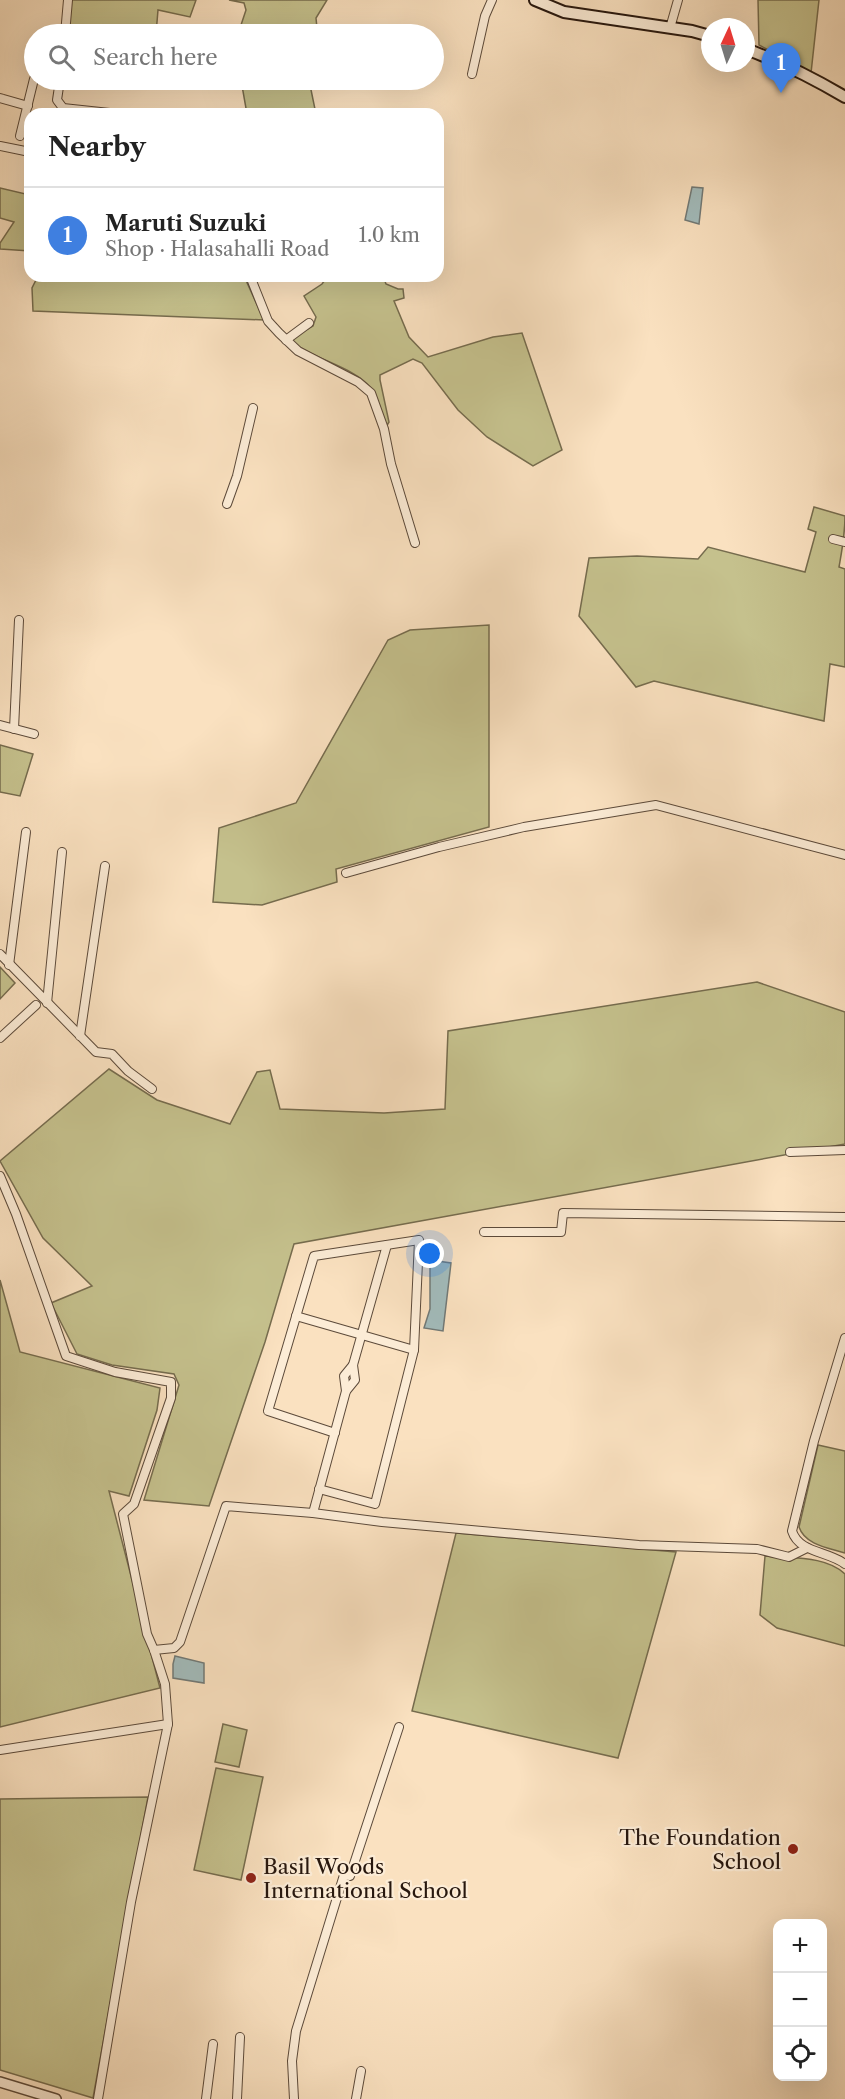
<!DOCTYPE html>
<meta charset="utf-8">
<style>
:root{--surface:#fff;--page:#f2f2f2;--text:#222;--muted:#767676;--line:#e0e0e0;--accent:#0f766e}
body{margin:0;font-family:"Libre Caslon Text",serif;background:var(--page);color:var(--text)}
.controls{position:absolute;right:18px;bottom:18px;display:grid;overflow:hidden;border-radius:12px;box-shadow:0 6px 24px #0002}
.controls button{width:54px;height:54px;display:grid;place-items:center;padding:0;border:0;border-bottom:2px solid var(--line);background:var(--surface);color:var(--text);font:30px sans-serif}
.compass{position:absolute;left:701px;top:18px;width:54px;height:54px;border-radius:50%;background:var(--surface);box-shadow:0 6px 24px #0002;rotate:4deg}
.you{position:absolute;left:430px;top:1254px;width:21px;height:21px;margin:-15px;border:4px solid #fff;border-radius:50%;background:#1a73e8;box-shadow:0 0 0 9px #1a73e833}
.badge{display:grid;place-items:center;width:39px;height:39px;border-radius:50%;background:var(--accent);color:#fff;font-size:20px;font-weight:700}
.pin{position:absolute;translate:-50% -50px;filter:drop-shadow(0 2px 3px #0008)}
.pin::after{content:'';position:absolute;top:32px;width:21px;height:18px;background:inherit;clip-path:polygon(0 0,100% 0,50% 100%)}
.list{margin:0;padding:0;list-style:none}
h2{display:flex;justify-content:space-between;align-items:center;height:78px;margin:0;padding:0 24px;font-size:26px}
h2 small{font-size:20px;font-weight:400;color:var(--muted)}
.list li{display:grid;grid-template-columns:39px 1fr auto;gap:18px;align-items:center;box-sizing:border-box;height:96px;padding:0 24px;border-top:2px solid var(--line)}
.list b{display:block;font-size:22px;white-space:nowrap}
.list p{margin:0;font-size:20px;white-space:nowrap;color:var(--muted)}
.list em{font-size:20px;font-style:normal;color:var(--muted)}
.icon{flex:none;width:33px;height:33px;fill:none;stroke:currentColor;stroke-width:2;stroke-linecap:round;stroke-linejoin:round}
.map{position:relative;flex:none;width:845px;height:2099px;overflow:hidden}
.search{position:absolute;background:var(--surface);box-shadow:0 6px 24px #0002;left:24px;top:24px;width:420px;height:66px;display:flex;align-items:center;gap:15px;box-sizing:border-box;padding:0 21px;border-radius:33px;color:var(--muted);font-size:22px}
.panel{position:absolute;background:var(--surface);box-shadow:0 6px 24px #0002;left:24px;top:108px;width:420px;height:174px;border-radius:18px}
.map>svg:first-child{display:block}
.green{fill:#c5c18d;stroke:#766c4e;stroke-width:1.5}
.water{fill:#a2bbbb;stroke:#717976;stroke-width:1.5}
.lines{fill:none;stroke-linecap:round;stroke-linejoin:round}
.minor-casing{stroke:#5c4a3a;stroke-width:10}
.tertiary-casing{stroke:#5c4a3a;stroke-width:12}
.secondary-casing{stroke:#27170e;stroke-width:14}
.minor{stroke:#fcecd6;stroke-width:8}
.tertiary{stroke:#fcecd6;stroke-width:9}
.secondary{stroke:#fcecd6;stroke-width:10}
.poi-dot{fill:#8f2418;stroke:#fcecd6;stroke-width:2}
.labels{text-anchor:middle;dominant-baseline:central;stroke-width:4.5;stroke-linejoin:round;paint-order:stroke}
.poi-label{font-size:21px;fill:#27170e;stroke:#fcecd6;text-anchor:end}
</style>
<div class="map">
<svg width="845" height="2099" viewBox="0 0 845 2099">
<rect width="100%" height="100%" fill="#fae1c0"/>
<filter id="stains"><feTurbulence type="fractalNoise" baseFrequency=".00333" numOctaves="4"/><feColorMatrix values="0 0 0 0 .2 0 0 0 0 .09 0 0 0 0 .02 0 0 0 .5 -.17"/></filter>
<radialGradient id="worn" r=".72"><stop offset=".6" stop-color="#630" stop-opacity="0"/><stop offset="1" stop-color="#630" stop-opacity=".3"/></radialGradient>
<g class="green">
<polygon points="70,0 196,0 190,17 158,10 156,34 68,34"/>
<polygon points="229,0 327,0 316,18 317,28 325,34 238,34 246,10 244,3"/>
<polygon points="758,0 819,0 811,73 759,45"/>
<polygon points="241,80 309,80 316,114 247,114"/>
<polygon points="0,188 30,195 30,251 0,249 0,243 14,222 0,218"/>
<polygon points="38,276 244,276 264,320 33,311 32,288"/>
<path d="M328 276H383L386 284 398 289H403L404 298 394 301 409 337 428 357 493 337 522 333 562 450 533 466 487 437 458 410 422 363 413 359 380 375V380L389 422 386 427C382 419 373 391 370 387 354 367 312 359 291 341L295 336 313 326 316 317 304 296 322 284Z"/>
<path d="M814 507 845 516C845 535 842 550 839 567L845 569V667L830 664 824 721 654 681 636 687 579 616 589 558 637 556 698 559 708 547 805 572 816 532 808 529Z"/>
<polygon points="489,625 489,827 336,869 337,882 262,905 213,902 219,828 296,803 388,640 410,630"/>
<polygon points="0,745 33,754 20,796 0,792"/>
<polygon points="0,967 15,983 0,999"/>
<polygon points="757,982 845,1012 845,1144 294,1244 265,1342 209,1506 144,1500 179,1385 174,1374 112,1365 77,1354 51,1303 92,1286 43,1238 0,1161 109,1069 157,1100 230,1124 257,1072 270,1070 280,1109 384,1113 445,1109 448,1031"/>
<polygon points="0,1280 20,1352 160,1388 157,1410 129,1496 109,1491 160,1688 0,1727"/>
<path d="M818 1445 845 1451V1553C829 1548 805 1545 799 1527Z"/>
<polygon points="456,1533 676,1552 618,1758 412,1711"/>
<path d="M765 1556C791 1559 825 1555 845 1574V1646L777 1628 760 1615Z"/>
<polygon points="223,1724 247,1730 239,1767 215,1762"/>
<polygon points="216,1768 263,1777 241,1880 194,1870"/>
<polygon points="148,1797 93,2098 0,2070 0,1799"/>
</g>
<g class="water">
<polygon points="692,187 703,188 699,224 685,220"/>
<polygon points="430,1260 451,1263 443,1331 424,1328 430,1309"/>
<polygon points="175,1656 204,1663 204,1683 173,1678 173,1664"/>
</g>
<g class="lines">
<defs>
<g id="minor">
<polyline points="670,28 678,0"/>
<polyline points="65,34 68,0"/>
<polyline points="472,74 485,16 492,0"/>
<polyline points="60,80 57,100 63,108 119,114"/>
<polyline points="0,98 28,106"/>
<polyline points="20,136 34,79"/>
<polyline points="0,146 25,151"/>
<polyline points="250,276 268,321 279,333 298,351 358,382 371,393 384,429 391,464 415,543"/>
<polyline points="286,340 309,323"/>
<polyline points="227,504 237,476 253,408"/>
<polyline points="833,539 845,542"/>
<polyline points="0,725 34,734"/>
<polyline points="14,729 19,620"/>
<polyline points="346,873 439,847 524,827 656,805 845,855"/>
<polyline points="0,954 96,1052 112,1054 128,1071 152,1089"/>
<polyline points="9,965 26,832"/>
<polyline points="47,1003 62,852"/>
<polyline points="80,1036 105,866"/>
<polyline points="0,1038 36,1005"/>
<polyline points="790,1152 845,1150"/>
<polyline points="0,1176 16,1214 66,1356 115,1372 171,1382 171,1398 134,1504 123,1514 147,1634 154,1650 165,1684 168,1724 131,1902 98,2099"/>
<polyline points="484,1232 561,1232 563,1213 845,1217"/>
<polyline points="296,1316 414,1350"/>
<path d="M845 1338 814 1441 792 1531C799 1553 828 1551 845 1564"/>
<polyline points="346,1391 344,1376 353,1365"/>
<polyline points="319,1489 375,1504 414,1350 419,1240 314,1256 268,1411 335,1433"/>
<polyline points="313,1513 346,1391 355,1380 353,1365 387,1245"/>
<polyline points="154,1650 174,1648 180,1642 226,1506 313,1513 382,1522 639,1545 757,1549 789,1557 807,1548"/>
<polyline points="0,1750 168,1724"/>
<polyline points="206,2099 213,2044"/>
<polyline points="237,2099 240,2037"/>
<polyline points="294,2099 292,2061 296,2031 344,1875 350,1876 399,1727"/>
<polyline points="356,2099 361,2071"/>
</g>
<polyline id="tertiary" points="0,2082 56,2099"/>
<g id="secondary">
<polyline points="535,0 564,12 692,31 710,36"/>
<path d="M746 49C781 62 813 78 845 97"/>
</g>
</defs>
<use href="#minor" class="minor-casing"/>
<use href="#tertiary" class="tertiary-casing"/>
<use href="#secondary" class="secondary-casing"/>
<use href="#minor" class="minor"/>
<use href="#tertiary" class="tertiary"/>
<use href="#secondary" class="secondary"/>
</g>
<g class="poi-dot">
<circle cx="793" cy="1849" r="6"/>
<circle cx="251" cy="1878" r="6"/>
</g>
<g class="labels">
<g class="poi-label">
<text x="781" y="1837">The Foundation<tspan x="781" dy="24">School</tspan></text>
<text x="263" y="1866" text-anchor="start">Basil Woods<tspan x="263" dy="24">International School</tspan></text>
</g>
</g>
<rect width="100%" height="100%" filter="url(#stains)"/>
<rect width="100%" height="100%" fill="url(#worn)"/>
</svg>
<div class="controls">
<button>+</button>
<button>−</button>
<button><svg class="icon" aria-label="locate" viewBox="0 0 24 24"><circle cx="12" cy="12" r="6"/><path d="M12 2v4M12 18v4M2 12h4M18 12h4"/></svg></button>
</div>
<svg class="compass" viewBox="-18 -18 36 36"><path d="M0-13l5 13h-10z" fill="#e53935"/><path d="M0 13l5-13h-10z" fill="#767676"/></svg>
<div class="you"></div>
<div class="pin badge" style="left:781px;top:93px;background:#3f7fe0">1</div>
<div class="search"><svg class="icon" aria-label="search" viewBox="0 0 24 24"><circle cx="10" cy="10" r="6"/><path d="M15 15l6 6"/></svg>Search here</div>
<section class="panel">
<h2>Nearby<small></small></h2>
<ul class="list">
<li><span class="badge" style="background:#3f7fe0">1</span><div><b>Maruti Suzuki</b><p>Shop · Halasahalli Road</p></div><em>1.0 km</em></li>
</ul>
</section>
</div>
